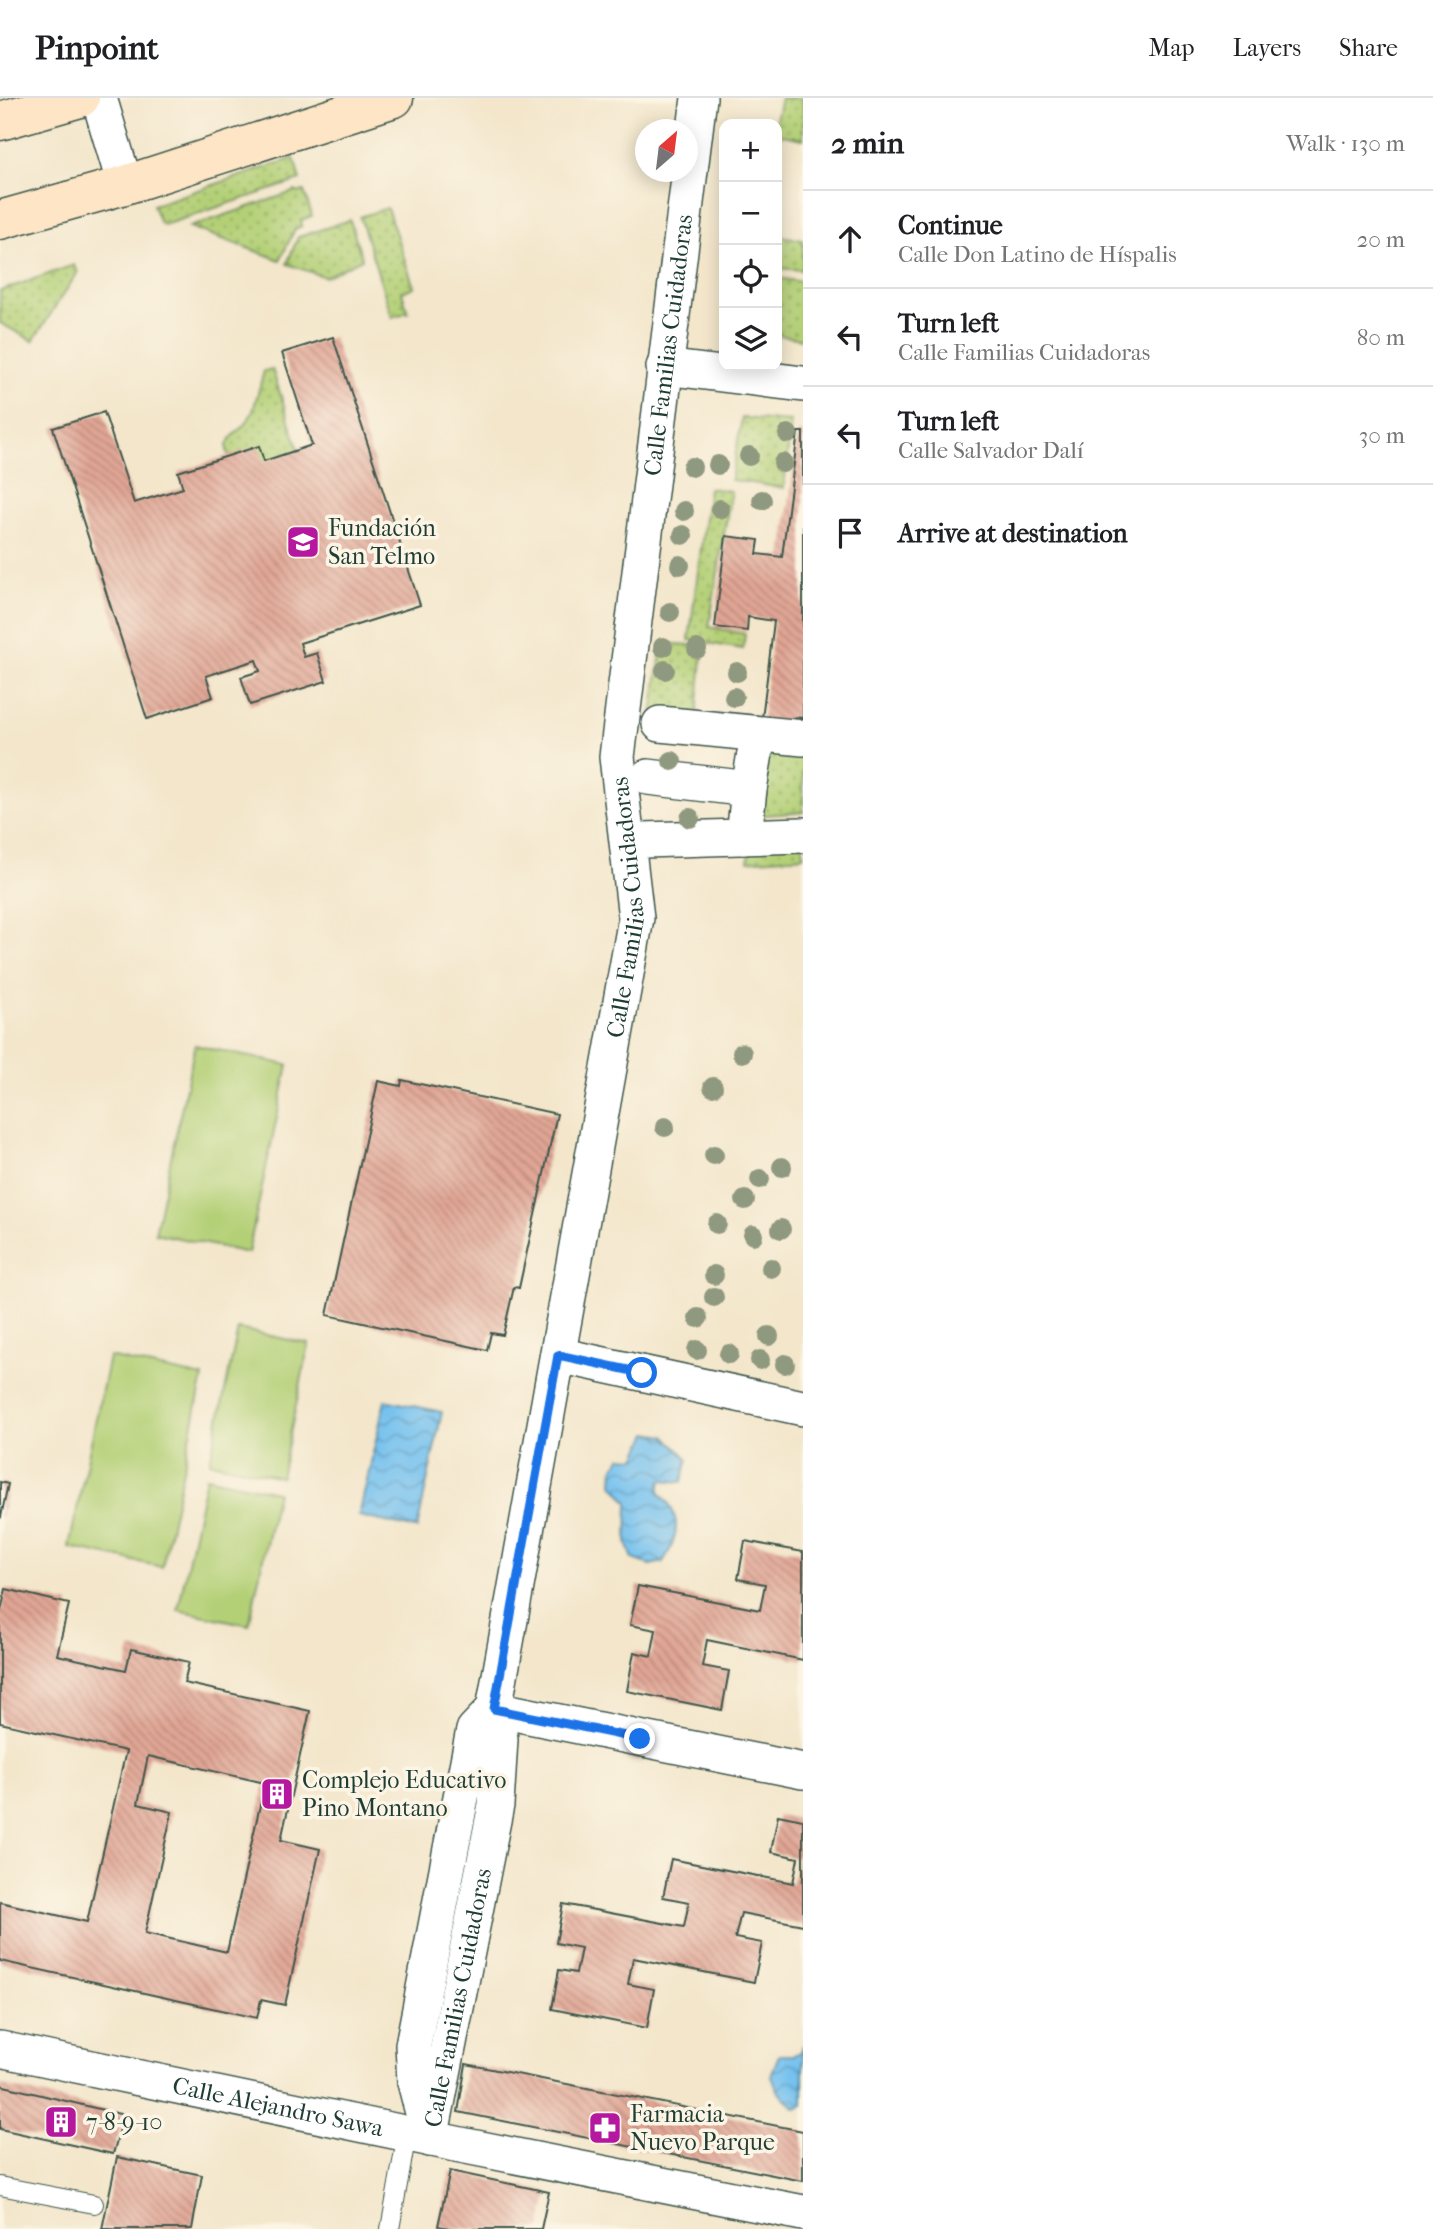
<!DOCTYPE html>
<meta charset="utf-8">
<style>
:root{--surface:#fff;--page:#f6f6f6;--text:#202124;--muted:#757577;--line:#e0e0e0}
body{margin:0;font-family:"IM FELL French Canon",serif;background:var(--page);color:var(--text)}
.controls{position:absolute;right:21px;top:21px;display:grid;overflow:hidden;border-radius:14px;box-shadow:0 4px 18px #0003}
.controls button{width:63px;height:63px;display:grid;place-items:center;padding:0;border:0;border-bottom:2px solid var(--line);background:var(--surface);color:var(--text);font:35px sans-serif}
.compass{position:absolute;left:635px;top:21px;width:63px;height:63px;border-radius:50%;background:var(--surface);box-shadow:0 4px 18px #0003;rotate:28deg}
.stop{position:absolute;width:21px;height:21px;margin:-16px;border:5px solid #1a73e8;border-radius:50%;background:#fff}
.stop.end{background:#1a73e8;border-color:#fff;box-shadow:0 2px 7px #0008}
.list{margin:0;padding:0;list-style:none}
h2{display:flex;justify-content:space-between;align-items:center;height:91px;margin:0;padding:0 28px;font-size:30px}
h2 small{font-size:23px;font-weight:400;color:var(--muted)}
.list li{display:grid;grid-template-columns:46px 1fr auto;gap:21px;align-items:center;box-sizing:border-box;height:98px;padding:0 28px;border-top:2px solid var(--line)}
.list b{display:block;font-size:26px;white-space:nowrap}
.list p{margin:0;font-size:23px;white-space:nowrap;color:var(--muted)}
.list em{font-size:23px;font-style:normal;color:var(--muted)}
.icon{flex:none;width:38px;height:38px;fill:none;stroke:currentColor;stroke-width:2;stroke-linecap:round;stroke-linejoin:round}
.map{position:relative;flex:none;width:803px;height:2131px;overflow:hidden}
header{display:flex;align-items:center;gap:42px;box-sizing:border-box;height:98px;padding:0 35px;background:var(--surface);border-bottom:2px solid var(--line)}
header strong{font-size:33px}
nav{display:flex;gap:38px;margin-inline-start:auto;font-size:24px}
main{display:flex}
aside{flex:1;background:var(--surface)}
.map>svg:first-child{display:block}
.grass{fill:#b4d077;stroke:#6a8656;stroke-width:2}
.park{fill:url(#park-dots);stroke:#6a8656;stroke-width:2}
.water{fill:url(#water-waves);stroke:#4a7f92;stroke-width:2}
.building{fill:url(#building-back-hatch);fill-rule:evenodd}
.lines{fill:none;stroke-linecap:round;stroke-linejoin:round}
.lane-casing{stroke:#3f564b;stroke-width:20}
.street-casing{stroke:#3f564b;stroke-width:38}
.secondary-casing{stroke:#3f564b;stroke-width:41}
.lane{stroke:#fff;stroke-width:18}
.street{stroke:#fff;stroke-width:35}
.secondary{stroke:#fde5c5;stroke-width:38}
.tree{fill:#8f997f}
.route{stroke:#1a73e8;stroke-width:9}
.labels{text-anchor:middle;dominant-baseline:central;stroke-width:7;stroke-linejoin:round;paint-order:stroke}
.street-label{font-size:24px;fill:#1f3d34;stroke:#fcf5e5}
.poi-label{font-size:24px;fill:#1f3d34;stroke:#fcf5e5;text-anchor:start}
</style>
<header>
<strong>Pinpoint</strong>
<nav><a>Map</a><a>Layers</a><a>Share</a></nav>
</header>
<main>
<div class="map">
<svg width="803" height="2131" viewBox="0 0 803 2131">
<defs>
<pattern id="park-dots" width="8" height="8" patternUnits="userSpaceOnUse" patternTransform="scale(1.75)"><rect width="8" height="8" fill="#b4d077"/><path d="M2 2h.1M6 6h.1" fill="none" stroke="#92aa62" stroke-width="1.8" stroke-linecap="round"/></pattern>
<pattern id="water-waves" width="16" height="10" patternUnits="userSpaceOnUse" patternTransform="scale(1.75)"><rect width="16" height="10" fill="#74c1ef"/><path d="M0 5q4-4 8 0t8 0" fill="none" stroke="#5f9ec2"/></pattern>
<pattern id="building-back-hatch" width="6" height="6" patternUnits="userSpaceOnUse" patternTransform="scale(1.75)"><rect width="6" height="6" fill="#e1a594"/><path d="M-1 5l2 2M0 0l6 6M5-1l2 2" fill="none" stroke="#b6887a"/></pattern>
</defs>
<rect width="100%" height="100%" fill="#fcf5e5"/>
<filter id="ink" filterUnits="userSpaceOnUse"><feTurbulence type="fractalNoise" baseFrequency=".0143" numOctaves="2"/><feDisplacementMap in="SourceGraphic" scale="14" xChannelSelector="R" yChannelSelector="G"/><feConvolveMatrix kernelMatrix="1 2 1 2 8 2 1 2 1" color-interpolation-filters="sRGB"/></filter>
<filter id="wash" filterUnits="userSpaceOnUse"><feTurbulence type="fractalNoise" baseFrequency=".00686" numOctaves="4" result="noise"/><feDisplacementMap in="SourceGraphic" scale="28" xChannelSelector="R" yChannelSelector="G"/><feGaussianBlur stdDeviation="1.57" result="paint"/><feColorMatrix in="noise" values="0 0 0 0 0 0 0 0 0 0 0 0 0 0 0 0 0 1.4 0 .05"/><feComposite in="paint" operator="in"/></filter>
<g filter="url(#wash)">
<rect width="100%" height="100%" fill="#f3e6cb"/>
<g class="grass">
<polygon points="195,947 288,967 248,1155 155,1135"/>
<polygon points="238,1231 309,1246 281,1379 210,1364"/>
<polygon points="109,1259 203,1279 162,1469 69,1449"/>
<polygon points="206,1379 277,1394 249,1527 178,1512"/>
</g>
<g class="park">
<polygon points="781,0 803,0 803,41 777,36 775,26"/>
<polygon points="294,60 300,82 164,127 160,125 153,107"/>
<polygon points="296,93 297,95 304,93 312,118 301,122 302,128 295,131 280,162 190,129"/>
<polygon points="387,110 414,189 402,194 408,214 392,219 360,119"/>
<polygon points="350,122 362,161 325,179 287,166 298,139"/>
<polygon points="777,137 803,142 803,172 777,170"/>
<polygon points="74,167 78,174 33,243 0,225 0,193"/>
<polygon points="777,180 803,184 803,241 777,237"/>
<polygon points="272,271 301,359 263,372 231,364 227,352 227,347 231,340 247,324 253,313 264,273"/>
<polygon points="742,320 791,324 784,390 731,382"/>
<polygon points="709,390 731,393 709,529 745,536 743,551 689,542"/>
<polygon points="662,545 703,548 696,631 651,625"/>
<polygon points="763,636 803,639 803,714 754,718"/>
<polygon points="803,727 803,758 748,763 752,732"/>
</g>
<g class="water">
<polygon points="385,1302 442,1314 417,1431 359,1418"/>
<path d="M648 1335 665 1338 688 1361 682 1384 661 1382 659 1394C682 1417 680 1438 663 1464L650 1467 633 1461 627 1445 628 1404 613 1386 614 1369 622 1359 636 1360Z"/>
<polygon points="803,1947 803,2007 796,2010 780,1996 771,1977 779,1957 794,1957 801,1954"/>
</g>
<g id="blocks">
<g class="building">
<polygon points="333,239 420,507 300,545 304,559 317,555 326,583 250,607 241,579 260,573 256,562 206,578 213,599 147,621 53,330 104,314 134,405 183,390 178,374 259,348 264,363 312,347 282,255"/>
<polygon points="798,334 803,334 803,620 795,619 794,633 761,629 774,523 748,519 747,533 715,529 726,438 759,442 757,456 782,459"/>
<polygon points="402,982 557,1016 519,1190 514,1189 503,1237 491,1235 487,1252 327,1217 378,983 401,988"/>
<polygon points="0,1384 8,1386 1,1419 0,1418"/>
<polygon points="745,1443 803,1454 803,1562 707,1542 702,1568 729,1573 722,1612 627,1593 634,1554 651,1558 656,1532 630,1527 638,1488 760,1512 765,1486 738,1481"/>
<path d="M6 1491 69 1506 57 1557 126 1572 131 1551 189 1564 184 1585 310 1613 281 1742 320 1751 285 1907 261 1902 257 1920 0 1863V1804L87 1824 126 1653 0 1625V1517ZM148 1658 265 1685 227 1854 145 1835 172 1714 138 1706Z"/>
<polygon points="778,1717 803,1722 803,1827 741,1815 735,1840 762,1845 754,1884 633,1860 628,1886 654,1891 647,1930 552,1911 559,1872 576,1875 581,1850 556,1845 563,1806 684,1829 689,1804 663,1799 671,1761 793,1785 798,1760 771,1754"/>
<polygon points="466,1966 803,2033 803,2083 458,2014"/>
<polygon points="0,1987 124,2017 113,2056 0,2031"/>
<polygon points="117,2059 202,2077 192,2131 102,2131"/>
<polygon points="450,2073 549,2094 541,2131 454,2131 438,2128"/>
</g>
</g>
</g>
<g filter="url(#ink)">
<use href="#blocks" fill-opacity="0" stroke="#3f564b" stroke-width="2"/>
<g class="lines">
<defs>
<g id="lane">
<polyline points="0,2088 94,2106"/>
<polyline points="390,2131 407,2036"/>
</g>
<g id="street">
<polyline points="99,0 125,87"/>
<polyline points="664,269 803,286"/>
<polyline points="660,626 803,640"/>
<polyline points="648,679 749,691 744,739"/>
<polyline points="749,691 756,649"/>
<polyline points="644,742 803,737"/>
<polyline points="558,1257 803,1310"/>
<polyline points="494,1611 803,1673"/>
<path id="s1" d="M0 1951 461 2047 803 2115"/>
<polyline points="427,2030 415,1984 413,1947 474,1632 494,1611"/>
<path id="s2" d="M430 2041 496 1707 500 1641 494 1611 636 820 617 659 699 0"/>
</g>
<g id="secondary">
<polyline points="0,23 80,0"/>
<polyline points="0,122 125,87 394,0"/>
</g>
</defs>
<use href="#lane" class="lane-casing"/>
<use href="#street" class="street-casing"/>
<use href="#secondary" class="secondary-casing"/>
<use href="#lane" class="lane"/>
<use href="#street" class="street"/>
<use href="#secondary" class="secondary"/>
</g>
<g class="tree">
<circle cx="788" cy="336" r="10"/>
<circle cx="749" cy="358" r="10"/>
<circle cx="783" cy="365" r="10"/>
<circle cx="718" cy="367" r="10"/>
<circle cx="692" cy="369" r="10"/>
<circle cx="762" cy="402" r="10"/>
<circle cx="720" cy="411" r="10"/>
<circle cx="684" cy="413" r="10"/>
<circle cx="683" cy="437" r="10"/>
<circle cx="680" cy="467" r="10"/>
<circle cx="670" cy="514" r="10"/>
<circle cx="663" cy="549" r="10"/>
<circle cx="697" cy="551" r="10"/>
<circle cx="665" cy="572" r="10"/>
<circle cx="737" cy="574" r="10"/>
<circle cx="734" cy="599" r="10"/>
<circle cx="672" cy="663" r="10"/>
<circle cx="690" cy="720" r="10"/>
<circle cx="742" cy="955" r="10"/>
<circle cx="713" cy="989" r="10"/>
<circle cx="665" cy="1029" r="10"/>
<circle cx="714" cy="1057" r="10"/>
<circle cx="782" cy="1069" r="10"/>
<circle cx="760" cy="1081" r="10"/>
<circle cx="745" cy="1102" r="10"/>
<circle cx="717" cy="1126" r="10"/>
<circle cx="781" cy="1131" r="10"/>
<circle cx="753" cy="1137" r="10"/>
<circle cx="771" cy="1170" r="10"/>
<circle cx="714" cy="1177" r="10"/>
<circle cx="714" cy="1199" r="10"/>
<circle cx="698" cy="1220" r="10"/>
<circle cx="769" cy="1238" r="10"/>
<circle cx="697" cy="1252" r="10"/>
<circle cx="729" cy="1256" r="10"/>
<circle cx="760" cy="1262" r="10"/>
<circle cx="785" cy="1266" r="10"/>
</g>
</g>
<g class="lines" filter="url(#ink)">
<polyline class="route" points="640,1641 494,1611 558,1257 642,1275"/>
</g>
<defs>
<symbol id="university-square" viewBox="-11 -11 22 22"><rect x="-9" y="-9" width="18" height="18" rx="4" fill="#b5179e" stroke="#fcf5e5"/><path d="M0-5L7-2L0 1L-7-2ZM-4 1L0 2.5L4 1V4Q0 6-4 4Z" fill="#fff"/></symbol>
<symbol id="building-square" viewBox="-11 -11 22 22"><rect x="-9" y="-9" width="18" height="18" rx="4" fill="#b5179e" stroke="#fcf5e5"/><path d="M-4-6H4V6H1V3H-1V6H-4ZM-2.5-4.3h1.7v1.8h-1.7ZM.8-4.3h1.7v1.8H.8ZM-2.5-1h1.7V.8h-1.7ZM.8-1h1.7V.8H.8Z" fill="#fff"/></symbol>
<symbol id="pharmacy-square" viewBox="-11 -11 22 22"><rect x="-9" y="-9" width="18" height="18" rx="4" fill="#b5179e" stroke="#fcf5e5"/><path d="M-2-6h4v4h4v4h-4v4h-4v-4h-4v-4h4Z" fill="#fff"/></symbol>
</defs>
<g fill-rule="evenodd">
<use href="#university-square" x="284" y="425" width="38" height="38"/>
<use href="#building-square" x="258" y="1677" width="38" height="38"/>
<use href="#building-square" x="42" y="2005" width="38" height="38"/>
<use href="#pharmacy-square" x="586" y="2011" width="38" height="38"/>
</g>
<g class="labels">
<g class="street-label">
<text stroke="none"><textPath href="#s2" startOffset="1818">Calle Familias Cuidadoras</textPath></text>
<text stroke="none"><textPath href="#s2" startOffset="1251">Calle Familias Cuidadoras</textPath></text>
<text stroke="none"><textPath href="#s2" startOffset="144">Calle Familias Cuidadoras</textPath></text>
<text stroke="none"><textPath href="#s1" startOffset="284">Calle Alejandro Sawa</textPath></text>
</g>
<g class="poi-label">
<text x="328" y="430">Fundación<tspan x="328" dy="28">San Telmo</tspan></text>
<text x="302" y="1682">Complejo Educativo<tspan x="302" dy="28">Pino Montano</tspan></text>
<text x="630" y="2016">Farmacia<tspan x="630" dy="28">Nuevo Parque</tspan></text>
<text x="86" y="2024">7-8-9-10</text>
</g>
</g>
</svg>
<div class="controls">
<button>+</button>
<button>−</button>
<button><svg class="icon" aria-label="locate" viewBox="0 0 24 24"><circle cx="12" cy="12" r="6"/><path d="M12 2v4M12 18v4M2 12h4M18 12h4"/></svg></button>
<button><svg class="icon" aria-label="layers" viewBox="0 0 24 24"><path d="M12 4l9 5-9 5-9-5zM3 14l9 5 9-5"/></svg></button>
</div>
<svg class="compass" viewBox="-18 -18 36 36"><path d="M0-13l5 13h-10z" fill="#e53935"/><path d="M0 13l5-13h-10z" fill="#757577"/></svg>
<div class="stop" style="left:642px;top:1275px"></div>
<div class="stop end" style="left:640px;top:1641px"></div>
</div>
<aside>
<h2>2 min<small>Walk · 130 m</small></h2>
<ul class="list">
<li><svg class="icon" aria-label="ahead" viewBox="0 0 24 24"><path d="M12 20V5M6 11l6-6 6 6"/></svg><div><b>Continue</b><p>Calle Don Latino de Híspalis</p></div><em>20 m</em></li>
<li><svg class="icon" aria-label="left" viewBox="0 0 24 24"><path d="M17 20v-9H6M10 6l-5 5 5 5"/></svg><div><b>Turn left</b><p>Calle Familias Cuidadoras</p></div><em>80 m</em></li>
<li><svg class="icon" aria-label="left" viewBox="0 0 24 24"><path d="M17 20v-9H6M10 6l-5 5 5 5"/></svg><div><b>Turn left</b><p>Calle Salvador Dalí</p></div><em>30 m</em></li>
<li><svg class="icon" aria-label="arrive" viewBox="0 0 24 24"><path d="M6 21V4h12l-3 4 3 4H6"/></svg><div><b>Arrive at destination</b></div></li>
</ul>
</aside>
</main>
